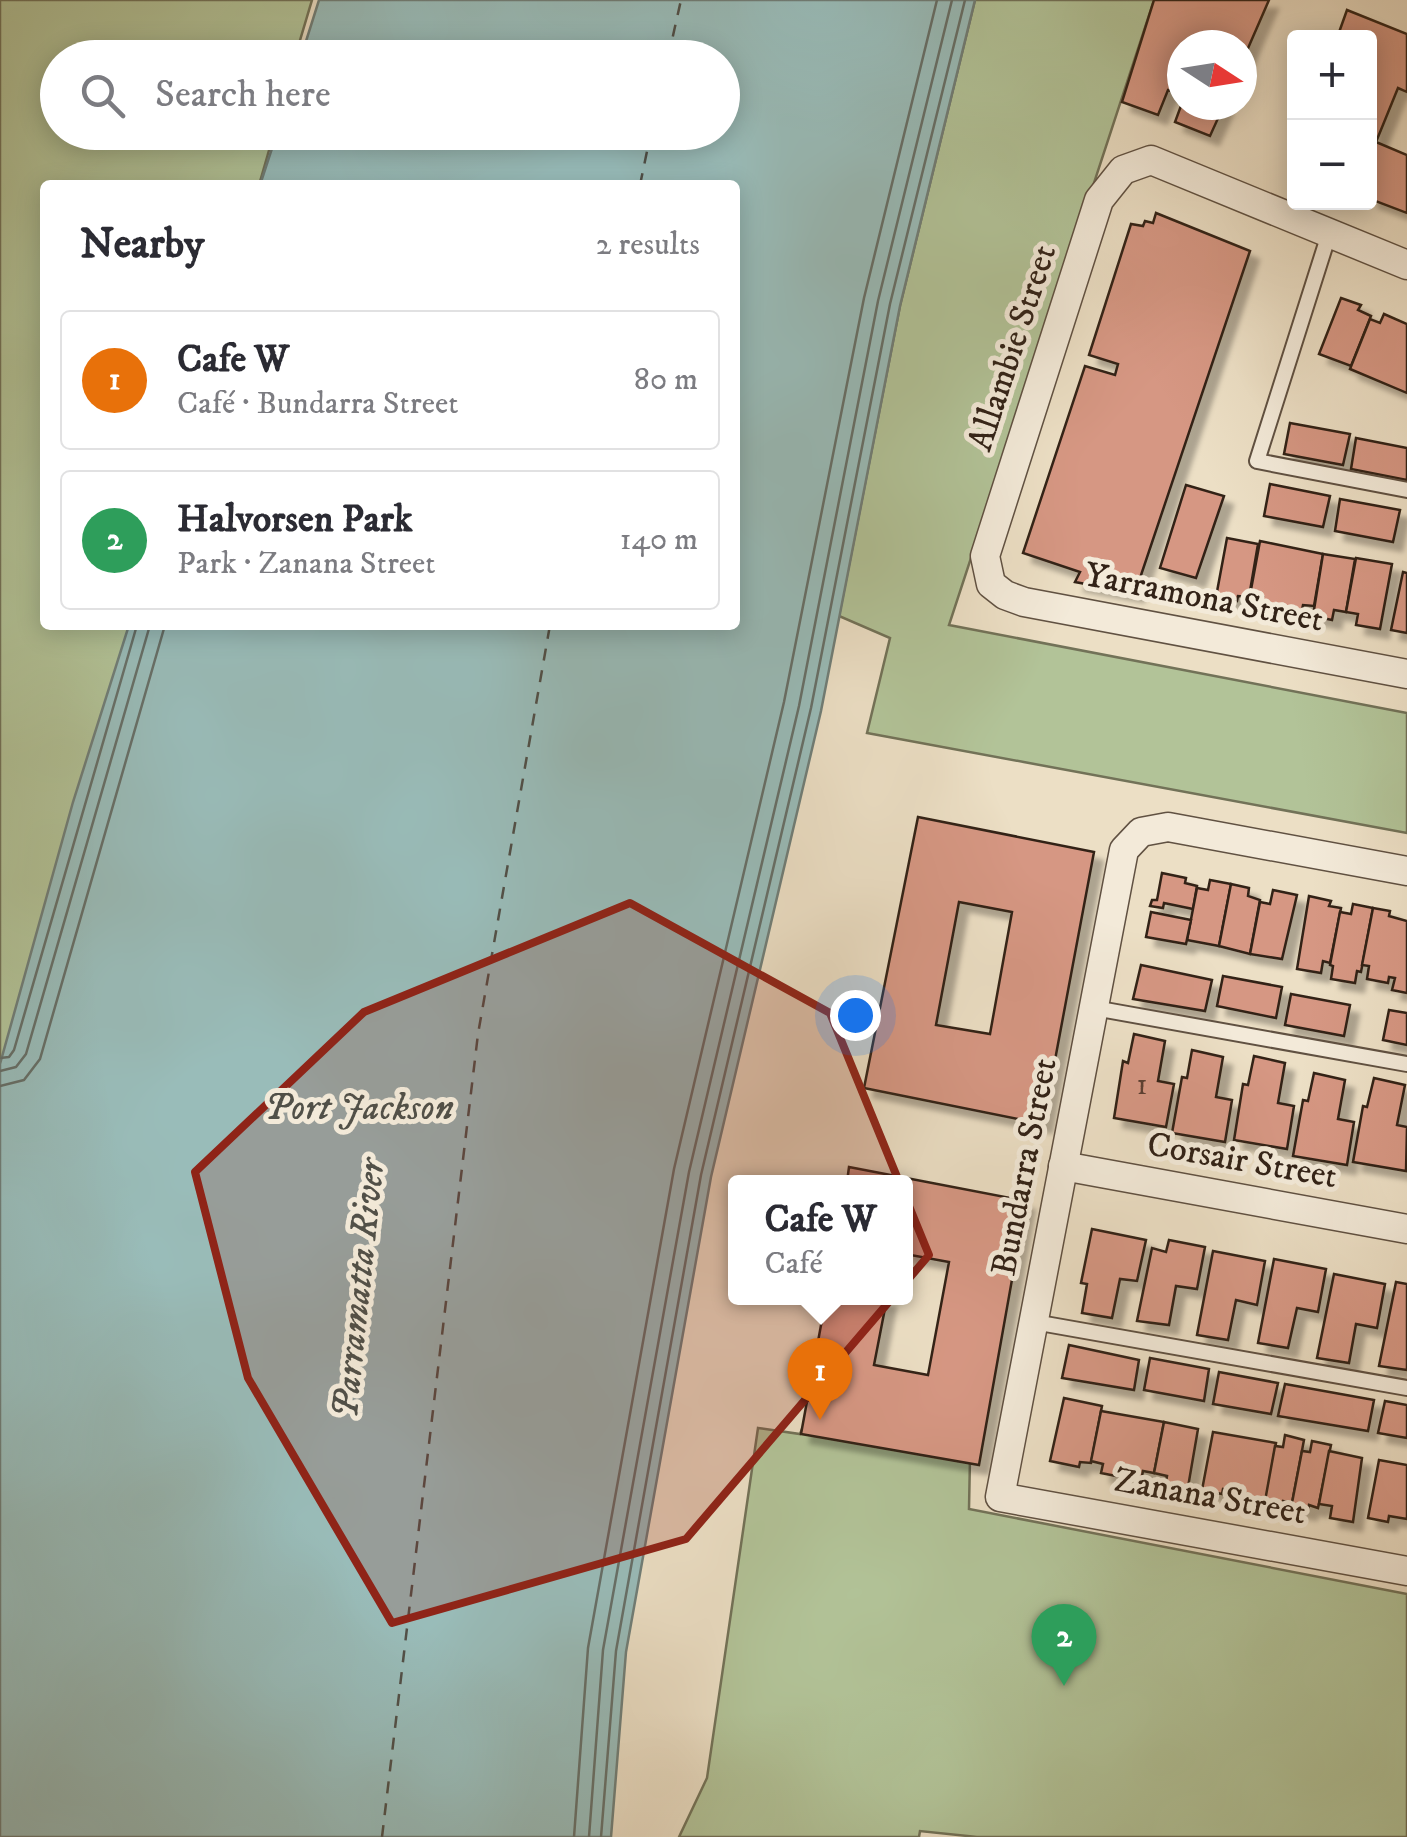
<!DOCTYPE html>
<meta charset="utf-8">
<style>
:root{--surface:#fff;--page:#f2f2f3;--text:#2b2b33;--muted:#7c7c81;--line:#e1e1e2;--accent:#0b8043}
body{margin:0;font-family:"IM FELL DW Pica",serif;background:var(--page);color:var(--text)}
.controls{position:absolute;right:30px;top:30px;display:grid;overflow:hidden;border-radius:10px;box-shadow:0 5px 25px #0003}
.controls button{width:90px;height:90px;display:grid;place-items:center;padding:0;border:0;border-bottom:2px solid var(--line);background:var(--surface);color:var(--text);font:50px sans-serif}
.compass{position:absolute;left:1167px;top:30px;width:90px;height:90px;border-radius:50%;background:var(--surface);box-shadow:0 5px 25px #0003;rotate:102deg}
.you{position:absolute;left:855px;top:1015px;width:35px;height:35px;margin:-25px;border:8px solid #fff;border-radius:50%;background:#1a73e8;box-shadow:0 0 0 15px #1a73e833}
.badge{display:grid;place-items:center;width:65px;height:65px;border-radius:50%;background:var(--accent);color:#fff;font-size:32px;font-weight:700}
.pin{position:absolute;translate:-50% -82px;filter:drop-shadow(0 2px 5px #0008)}
.pin::after{content:'';position:absolute;top:52px;width:35px;height:30px;background:inherit;clip-path:polygon(0 0,100% 0,50% 100%)}
.popup{position:absolute;left:728px;top:1175px;width:185px;height:130px;box-sizing:border-box;display:grid;place-content:center;border-radius:10px;background:var(--surface);filter:drop-shadow(0 2px 8px #0005);font-size:32px;white-space:nowrap;color:var(--muted)}
.popup b{font-size:38px;color:var(--text)}
.popup::after{content:'';position:absolute;left:50%;top:100%;margin-left:-20px;border:20px solid transparent;border-top-color:var(--surface)}
.list{margin:0;padding:0;list-style:none}
h2{display:flex;justify-content:space-between;align-items:center;height:130px;margin:0;padding:0 40px;font-size:42px}
h2 small{font-size:32px;font-weight:400;color:var(--muted)}
.list li{display:grid;grid-template-columns:65px 1fr auto;gap:30px;align-items:center;box-sizing:border-box;height:140px;margin:0 20px 20px;padding:0 20px;border:2px solid var(--line);border-radius:10px}
.list b{display:block;font-size:38px;white-space:nowrap}
.list p{margin:0;font-size:32px;white-space:nowrap;color:var(--muted)}
.list em{font-size:32px;font-style:normal;color:var(--muted)}
.icon{flex:none;width:55px;height:55px;fill:none;stroke:currentColor;stroke-width:2;stroke-linecap:round;stroke-linejoin:round}
.map{position:relative;flex:none;width:1407px;height:1837px;overflow:hidden}
.search{position:absolute;background:var(--surface);box-shadow:0 5px 25px #0003;left:40px;top:40px;width:700px;height:110px;display:flex;align-items:center;gap:25px;box-sizing:border-box;padding:0 35px;border-radius:55px;color:var(--muted);font-size:38px}
.panel{position:absolute;background:var(--surface);box-shadow:0 5px 25px #0003;left:40px;top:180px;width:700px;height:450px;border-radius:10px}
.map>svg:first-child{display:block}
.green{fill:#b2c398;stroke:#727258;stroke-width:2.5}
.water{fill:#99bcb9;stroke:#707e78;stroke-width:2.5}
.lines{fill:none;stroke-linecap:round;stroke-linejoin:round}
.shore{stroke:#666f68;stroke-width:2.5}
.ferry{stroke:#515048;stroke-width:2.5;stroke-dasharray:12 10;stroke-linecap:butt}
.building{fill:#d69783;stroke:#322217;stroke-width:2.5;fill-rule:evenodd;filter:url(#shadow)}
.service-casing{stroke:#605142;stroke-width:18}
.minor-casing{stroke:#605142;stroke-width:31}
.service{stroke:#f3ead9;stroke-width:14}
.minor{stroke:#f3ead9;stroke-width:28}
.marked{fill:#8f2418;fill-opacity:0.2;stroke:#8f2418;stroke-width:8;stroke-linejoin:round}
.labels{text-anchor:middle;dominant-baseline:central;stroke-width:10;stroke-linejoin:round;paint-order:stroke}
.number-label{font-size:30px;fill:#5b3f32}
.street-label{font-size:35px;fill:#322217;stroke:#f3ead9}
.water-label{font-size:38px;font-style:italic;fill:#515048;stroke:#f3ead9}
</style>
<div class="map">
<svg width="1407" height="1837" viewBox="0 0 1407 1837">
<defs>
<filter id="shadow"><feDropShadow dx="9" dy="9" stdDeviation="2.5" flood-color="#0004"/></filter>
</defs>
<rect width="100%" height="100%" fill="#ecdfc5"/>
<filter id="stains"><feTurbulence type="fractalNoise" baseFrequency=".002" numOctaves="4"/><feColorMatrix values="0 0 0 0 .2 0 0 0 0 .09 0 0 0 0 .02 0 0 0 .5 -.17"/></filter>
<radialGradient id="worn" r=".72"><stop offset=".6" stop-color="#630" stop-opacity="0"/><stop offset="1" stop-color="#630" stop-opacity=".3"/></radialGradient>
<g class="green">
<polygon points="0,0 312,0 295,57 58,58 58,132 274,133 259,185 45,185 45,625 135,625 0,1100"/>
<polygon points="975,0 1154,0 949,625 1407,713 1407,833 867,733 890,638 839,616 900,306"/>
<polygon points="758,1428 800,1434 802,1429 970,1458 969,1509 1407,1594 1407,1837 977,1837 920,1831 919,1837 679,1837 707,1778"/>
</g>
<polygon class="water" points="319,0 975,0 900,306 821,711 711,1177 626,1652 611,1837 0,1837 0,1064 73,802 129,625 735,625 735,185 260,185 277,133 722,132 722,58 301,57"/>
<g class="lines">
<g class="shore">
<polyline points="0,1058 9,1057 14,1050 137,625"/>
<polyline points="0,1071 16,1067 26,1054 150,625"/>
<polyline points="0,1086 24,1080 40,1059 165,625"/>
<polyline points="574,1837 588,1648 674,1169 784,702 864,298 937,0"/>
<polyline points="589,1837 603,1650 689,1172 799,706 878,301 952,0"/>
<polyline points="601,1837 616,1651 701,1175 811,708 890,304 965,0"/>
</g>
<g class="ferry">
<polyline points="668,58 681,0"/>
<polyline points="640,185 651,132"/>
<polyline points="382,1837 478,1034 550,625"/>
</g>
</g>
<g class="building">
<polygon points="1154,0 1269,0 1242,62 1242,45 1182,45 1182,95 1168,90 1158,115 1122,102"/>
<polygon points="1347,10 1407,34 1407,92 1398,88 1376,142 1407,155 1407,213 1370,199 1370,38 1337,38"/>
<polygon points="1182,103 1224,105 1210,136 1175,122"/>
<polygon points="1156,213 1250,251 1135,593 1075,582 1080,572 1023,553 1085,366 1115,375 1118,364 1089,355 1131,224 1143,226 1145,221 1153,223"/>
<polygon points="1341,298 1361,305 1358,310 1371,316 1351,366 1319,354"/>
<polygon points="1384,314 1407,324 1407,393 1350,369 1370,319 1380,323"/>
<polygon points="1290,423 1350,434 1343,465 1284,454"/>
<polygon points="1356,438 1407,448 1407,480 1351,469"/>
<polygon points="1270,484 1330,496 1323,527 1264,516"/>
<polygon points="1186,485 1224,496 1196,578 1160,568"/>
<polygon points="1340,499 1400,510 1393,542 1335,531"/>
<polygon points="1227,538 1258,544 1249,597 1238,596 1237,601 1216,597"/>
<polygon points="1260,541 1323,554 1314,606 1303,605 1301,614 1261,605 1263,597 1250,595"/>
<polygon points="1323,554 1355,559 1346,612 1334,610 1332,620 1313,616"/>
<polygon points="1356,558 1392,564 1380,629 1356,625 1358,614 1346,612"/>
<polygon points="1403,572 1407,573 1407,633 1391,630"/>
<path d="M918 817 1094 852 1043 1124 864 1088ZM959 902 1012 912 990 1034 936 1025Z"/>
<polygon points="1162,873 1186,878 1185,883 1197,886 1193,909 1164,903 1163,908 1150,906 1152,900 1157,900"/>
<polygon points="1210,880 1231,884 1219,946 1187,940 1197,888 1208,890"/>
<polygon points="1231,884 1249,888 1248,896 1260,900 1250,954 1219,946"/>
<polygon points="1273,890 1297,895 1282,959 1250,954 1260,902 1270,904"/>
<polygon points="1309,896 1331,901 1329,906 1341,908 1330,963 1323,961 1321,973 1297,969"/>
<polygon points="1353,904 1373,908 1361,972 1357,971 1355,983 1331,979 1333,966 1330,965 1340,912 1351,914"/>
<polygon points="1373,908 1390,911 1389,916 1407,921 1407,993 1392,990 1395,978 1389,977 1388,983 1367,979 1369,966 1362,965"/>
<polygon points="1151,912 1191,920 1186,944 1146,937"/>
<polygon points="1141,965 1212,980 1205,1011 1133,999"/>
<polygon points="1223,976 1282,987 1276,1018 1217,1006"/>
<polygon points="1291,994 1350,1005 1344,1036 1285,1025"/>
<polygon points="1389,1010 1407,1013 1407,1045 1383,1040"/>
<polygon points="1134,1034 1165,1041 1158,1081 1174,1084 1166,1127 1114,1118 1123,1061 1128,1063"/>
<polygon points="1192,1050 1223,1057 1216,1097 1232,1100 1225,1142 1172,1133 1182,1077 1187,1078"/>
<polygon points="1254,1056 1285,1063 1278,1103 1294,1106 1287,1149 1234,1140 1243,1084 1248,1085"/>
<polygon points="1314,1073 1345,1080 1338,1119 1354,1122 1347,1165 1293,1156 1303,1100 1308,1101"/>
<polygon points="1374,1078 1405,1085 1397,1125 1407,1127 1406,1171 1353,1162 1363,1106 1367,1107"/>
<polygon points="849,1167 1026,1201 979,1465 801,1434 826,1298 887,1298 874,1365 928,1375 949,1262 905,1254 905,1182 847,1182"/>
<polygon points="1092,1229 1146,1240 1137,1281 1120,1279 1112,1318 1082,1313 1087,1284 1081,1283"/>
<polygon points="1169,1240 1205,1247 1197,1289 1176,1286 1169,1325 1137,1321 1152,1248 1166,1252"/>
<polygon points="1213,1251 1265,1261 1257,1305 1236,1300 1228,1340 1197,1335"/>
<polygon points="1274,1259 1326,1269 1318,1312 1297,1308 1288,1348 1258,1343"/>
<polygon points="1334,1274 1385,1284 1377,1328 1356,1324 1349,1363 1317,1358"/>
<polygon points="1396,1282 1407,1284 1407,1370 1379,1366"/>
<polygon points="1069,1345 1139,1360 1134,1390 1062,1378"/>
<polygon points="1150,1358 1209,1369 1204,1401 1144,1390"/>
<polygon points="1219,1372 1278,1383 1271,1414 1213,1404"/>
<polygon points="1285,1384 1374,1400 1368,1431 1278,1416"/>
<polygon points="1064,1398 1102,1406 1091,1463 1080,1462 1079,1467 1050,1461"/>
<polygon points="1385,1401 1407,1405 1407,1438 1378,1433"/>
<polygon points="1101,1411 1164,1422 1154,1473 1143,1471 1141,1481 1101,1473 1103,1464 1091,1461"/>
<polygon points="1164,1422 1198,1429 1187,1493 1165,1488 1167,1476 1154,1473"/>
<polygon points="1213,1432 1276,1443 1265,1506 1246,1503 1247,1494 1223,1489 1222,1494 1202,1490"/>
<polygon points="1285,1435 1304,1440 1292,1503 1283,1501 1282,1505 1265,1501 1275,1446 1283,1447"/>
<polygon points="1312,1441 1331,1445 1318,1508 1309,1505 1308,1511 1291,1508 1302,1451 1310,1452"/>
<polygon points="1329,1451 1362,1458 1353,1522 1330,1518 1332,1506 1319,1504"/>
<polygon points="1379,1460 1407,1465 1407,1519 1389,1516 1388,1522 1368,1518"/>
</g>
<g class="lines">
<defs>
<g id="service">
<polyline points="1329,234 1257,461 1407,490"/>
<polyline points="1094,1008 1407,1064"/>
<polyline points="1034,1322 1407,1388"/>
</g>
<g id="minor">
<polyline points="1407,265 1151,160 1123,170 1099,200 985,556 991,584 1005,595 1024,602 1407,674"/>
<polyline points="1407,871 1168,827 1141,832 1124,850 1000,1497 1407,1571"/>
<polyline points="1063,1166 1407,1229"/>
</g>
</defs>
<use href="#service" class="service-casing"/>
<use href="#minor" class="minor-casing"/>
<use href="#service" class="service"/>
<use href="#minor" class="minor"/>
</g>
<path class="marked" d="M630 903 830 1013 929 1255 686 1539 392 1623 248 1378 195 1172 364 1012Z"/>
<g class="labels">
<g class="number-label">
<text x="1142" y="1085">1</text>
</g>
<g class="street-label">
<text transform="translate(1013 348) rotate(-72)">Allambie Street</text>
<text transform="translate(1204 598) rotate(11)">Yarramona Street</text>
<text transform="translate(1242 1161) rotate(10)">Corsair Street</text>
<text transform="translate(1025 1167) rotate(-79)">Bundarra Street</text>
<text transform="translate(1210 1497) rotate(10)">Zanana Street</text>
</g>
<g class="water-label">
<text x="359" y="1108">Port Jackson</text>
<text transform="translate(359 1289) rotate(-84)">Parramatta River</text>
</g>
</g>
<rect width="100%" height="100%" filter="url(#stains)"/>
<rect width="100%" height="100%" fill="url(#worn)"/>
</svg>
<div class="controls">
<button>+</button>
<button>−</button>
</div>
<svg class="compass" viewBox="-18 -18 36 36"><path d="M0-13l5 13h-10z" fill="#e53935"/><path d="M0 13l5-13h-10z" fill="#7c7c81"/></svg>
<div class="you"></div>
<div class="pin badge" style="left:820px;top:1420px;background:#e8710a">1</div>
<div class="popup"><b>Cafe W</b>Café</div>
<div class="pin badge" style="left:1064px;top:1686px;background:#2e9e5b">2</div>
<div class="search"><svg class="icon" aria-label="search" viewBox="0 0 24 24"><circle cx="10" cy="10" r="6"/><path d="M15 15l6 6"/></svg>Search here</div>
<section class="panel">
<h2>Nearby<small>2 results</small></h2>
<ul class="list">
<li><span class="badge" style="background:#e8710a">1</span><div><b>Cafe W</b><p>Café · Bundarra Street</p></div><em>80 m</em></li>
<li><span class="badge" style="background:#2e9e5b">2</span><div><b>Halvorsen Park</b><p>Park · Zanana Street</p></div><em>140 m</em></li>
</ul>
</section>
</div>
